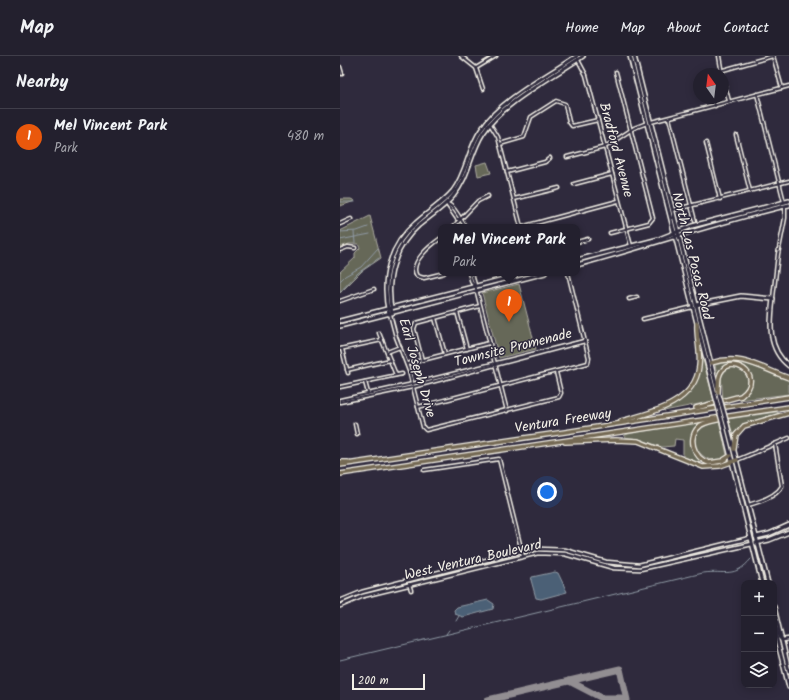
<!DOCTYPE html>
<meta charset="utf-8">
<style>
:root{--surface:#23202e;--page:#2b2836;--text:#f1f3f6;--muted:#a3a3aa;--line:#403e4a;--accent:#ea580c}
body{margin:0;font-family:Kalam,sans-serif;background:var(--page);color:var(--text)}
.controls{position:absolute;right:12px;bottom:12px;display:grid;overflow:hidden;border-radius:8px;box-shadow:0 2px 10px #0003}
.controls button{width:36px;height:36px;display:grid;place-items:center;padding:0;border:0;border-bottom:1px solid var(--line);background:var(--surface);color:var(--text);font:20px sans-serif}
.compass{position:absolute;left:353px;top:12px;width:36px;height:36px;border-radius:50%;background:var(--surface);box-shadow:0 2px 10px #0003;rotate:346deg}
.scale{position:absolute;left:12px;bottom:10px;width:73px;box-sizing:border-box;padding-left:4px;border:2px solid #f4f1e8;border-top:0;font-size:11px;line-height:14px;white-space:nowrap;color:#f4f1e8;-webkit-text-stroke:3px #2f2a3d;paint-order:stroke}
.you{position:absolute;left:207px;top:436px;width:14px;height:14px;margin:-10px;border:3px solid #fff;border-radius:50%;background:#1a73e8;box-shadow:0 0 0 6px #1a73e833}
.badge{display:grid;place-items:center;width:26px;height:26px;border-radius:50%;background:var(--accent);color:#fff;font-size:13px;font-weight:700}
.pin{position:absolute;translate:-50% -33px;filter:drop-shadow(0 1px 2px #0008)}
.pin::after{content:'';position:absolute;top:21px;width:14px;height:12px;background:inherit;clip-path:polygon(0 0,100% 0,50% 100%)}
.popup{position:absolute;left:98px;top:168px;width:142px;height:52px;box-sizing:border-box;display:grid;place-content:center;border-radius:8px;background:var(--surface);filter:drop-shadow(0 1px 3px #0005);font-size:13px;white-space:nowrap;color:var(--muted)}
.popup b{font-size:15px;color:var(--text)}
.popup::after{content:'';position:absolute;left:50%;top:100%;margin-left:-8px;border:8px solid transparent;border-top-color:var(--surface)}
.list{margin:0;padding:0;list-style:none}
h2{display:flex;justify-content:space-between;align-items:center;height:52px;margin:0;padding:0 16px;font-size:17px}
h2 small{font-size:13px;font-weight:400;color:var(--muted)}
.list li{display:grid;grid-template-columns:26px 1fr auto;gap:12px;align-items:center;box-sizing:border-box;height:56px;padding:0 16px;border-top:1px solid var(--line)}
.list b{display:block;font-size:15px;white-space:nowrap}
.list p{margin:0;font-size:13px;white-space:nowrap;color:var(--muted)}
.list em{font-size:13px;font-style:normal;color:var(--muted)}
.icon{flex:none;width:22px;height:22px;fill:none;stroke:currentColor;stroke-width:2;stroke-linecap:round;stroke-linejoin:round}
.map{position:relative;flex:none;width:449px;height:644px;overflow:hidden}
header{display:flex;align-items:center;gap:24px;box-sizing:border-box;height:56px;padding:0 20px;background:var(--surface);border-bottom:1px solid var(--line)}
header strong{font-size:19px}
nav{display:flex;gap:22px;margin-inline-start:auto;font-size:14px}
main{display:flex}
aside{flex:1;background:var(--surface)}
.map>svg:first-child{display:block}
.green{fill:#666759;stroke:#adaca0}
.water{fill:#4b6076;stroke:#8f9aa4}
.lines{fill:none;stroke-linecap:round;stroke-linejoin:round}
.stream{stroke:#8f9aa4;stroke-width:1}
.taxiway{stroke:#928e92;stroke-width:7}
.minor-casing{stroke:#f4f1e8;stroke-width:5}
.tertiary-casing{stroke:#f4f1e8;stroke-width:5.5}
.secondary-casing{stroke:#f4f1e8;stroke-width:6}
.motorway-casing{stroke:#f4f1e8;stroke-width:6}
.minor{stroke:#2f2a3d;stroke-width:2}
.tertiary{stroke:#2f2a3d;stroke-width:2.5}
.secondary{stroke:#2f2a3d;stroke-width:3}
.motorway{stroke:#756a55;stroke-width:3.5}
.secondary-bridge-casing{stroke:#f4f1e8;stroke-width:6;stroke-linecap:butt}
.secondary-bridge{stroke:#2f2a3d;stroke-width:3}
.labels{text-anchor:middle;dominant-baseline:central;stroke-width:3;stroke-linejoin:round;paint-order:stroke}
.street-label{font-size:14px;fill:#f4f1e8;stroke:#2f2a3d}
</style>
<header>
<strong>Map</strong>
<nav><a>Home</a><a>Map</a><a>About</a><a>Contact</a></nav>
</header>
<main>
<aside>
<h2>Nearby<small></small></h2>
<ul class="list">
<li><span class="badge">1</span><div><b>Mel Vincent Park</b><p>Park</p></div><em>480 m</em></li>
</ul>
</aside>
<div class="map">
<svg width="449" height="644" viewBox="0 0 449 644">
<rect width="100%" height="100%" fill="#2f2a3d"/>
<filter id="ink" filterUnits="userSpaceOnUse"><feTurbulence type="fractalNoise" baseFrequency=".025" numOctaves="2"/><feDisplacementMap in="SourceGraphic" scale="8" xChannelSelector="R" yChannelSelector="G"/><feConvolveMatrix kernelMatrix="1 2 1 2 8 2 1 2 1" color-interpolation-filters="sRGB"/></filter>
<g filter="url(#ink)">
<g class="green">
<polygon points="147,106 151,117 138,120 136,109"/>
<polygon points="0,143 11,143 15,145 0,150"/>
<polygon points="30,160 41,202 22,215 0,237 0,216 15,202 15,197 20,192 18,188 9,188 0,191 0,175"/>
<polygon points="179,228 196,293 159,302 142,237"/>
<polygon points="362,300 374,345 324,355 324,353 352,332 359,319"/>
<polygon points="390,305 402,306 449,324 449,338 399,344 399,342 408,334 410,317 406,311 399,308 390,308 377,317 375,309"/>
<path d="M391 311C406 310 414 327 401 337 396 341 390 342 383 343L381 320 386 314Z"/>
<polygon points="436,356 439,357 438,358 408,366 393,378 388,363"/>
<path d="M379 365 387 399C369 420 330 376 379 365Z"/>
<polygon points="359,366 360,369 351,387 362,405 360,407 343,401 343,384 335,383 334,390 322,391 299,383 284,381 285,379 292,377"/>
</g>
<g class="water">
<polygon points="215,516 218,517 227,536 201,543 196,542 191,524 192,521"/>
<polygon points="148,544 154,548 153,553 123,561 115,558 114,554 117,551"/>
</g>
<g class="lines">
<g class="stream">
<polyline points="0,146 15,146"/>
<polyline points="0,176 17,175 28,171"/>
<polyline points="14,176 15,187"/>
<polyline points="0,184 30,178"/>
<polyline points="0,225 5,220 21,211 38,192"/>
<polyline points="0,236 18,217 39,202"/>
<polyline points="116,565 119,560"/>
<polyline points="106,578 109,574"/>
<path d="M0 604 363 517C386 514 394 523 411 503"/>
</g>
<g class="taxiway">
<polyline points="229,625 262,642 281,642 284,644"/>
<polyline points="148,644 280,613 287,644"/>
</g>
<defs>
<g id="minor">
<polyline points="121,0 136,12"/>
<polyline points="379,0 382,18"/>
<polyline points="433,0 442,32"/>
<polyline points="238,4 246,19 291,190"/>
<polyline points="0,11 2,18"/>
<polyline points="369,18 433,0"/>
<polyline points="383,22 389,45"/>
<polyline points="143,33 136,12 156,0"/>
<polyline points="417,38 444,146"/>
<polyline points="373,42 375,50"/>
<polyline points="329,62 355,165"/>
<polyline points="311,66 449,30"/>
<polyline points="150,68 158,81 181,171"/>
<polyline points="396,79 410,135"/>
<polyline points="366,87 380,143"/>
<polyline points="160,88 184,81 191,61 216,45 225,48 229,66 232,70 258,64"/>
<polyline points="227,101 265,91 294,72 307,67"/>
<polyline points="167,116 205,106 210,102"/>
<polyline points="234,128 272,118"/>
<polyline points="174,143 219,132"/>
<path d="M106 147C116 151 120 164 126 171"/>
<polyline points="106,147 117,163 120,163"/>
<polyline points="333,154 449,125"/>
<polyline points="0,168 11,163"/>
<polyline points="113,171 138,145 148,140"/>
<polyline points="181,171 278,145"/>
<polyline points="270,177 309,167 313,162 276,16"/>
<path d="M101 182C91 189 68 207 77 220L84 222 104 217"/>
<polyline points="237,186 248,183"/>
<polyline points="0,194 8,191 15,192"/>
<polyline points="129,217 132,227 135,230"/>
<polyline points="132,217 167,355"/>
<polyline points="433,242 438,198 445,162 445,150"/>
<polyline points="289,243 297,241"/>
<polyline points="0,245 34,233"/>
<polyline points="117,256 127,293"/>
<polyline points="50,258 56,281 69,315 83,371 86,374 219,341 221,337 216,316"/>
<polyline points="95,262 105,298"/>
<polyline points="303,263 353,251"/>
<polyline points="39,277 56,319"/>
<polyline points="0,293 42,284"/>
<polyline points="2,293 8,317"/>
<polyline points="47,296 60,291"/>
<polyline points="82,304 74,273 76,267 140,250"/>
<polyline points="67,308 149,287"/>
<polyline points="7,314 50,304"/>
<polyline points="25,326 28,337"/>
<polyline points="0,331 62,318"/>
<polyline points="0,344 68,329 244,285"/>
<polyline points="0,346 73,331 245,285"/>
<polyline points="78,351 248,307 249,302 228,217"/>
<polyline points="15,368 17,378"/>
<polyline points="397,404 449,382"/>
<polyline points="84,414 159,403 183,500"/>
<path d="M408 449C419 446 436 441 442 430L435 388"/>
<polyline points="69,528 71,534"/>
</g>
<g id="tertiary">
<polyline points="0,545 22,536 182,495 198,493 225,494 266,506 299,509 410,482"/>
<polyline points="0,550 23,540 198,497 225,498 274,512 300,513 412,488"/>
<polyline points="442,584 449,583"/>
</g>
<g id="secondary">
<polyline points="290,0 375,339"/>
<polyline points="294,0 377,332"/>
<polyline points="237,204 319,183 352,170 449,145"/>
<path d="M237 209C308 190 377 166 449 149"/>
<path d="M356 249 401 240 433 243C430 267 427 293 449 310"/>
<path d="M52 257C45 225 53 192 79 169 90 160 104 151 113 140 129 121 130 97 143 77 163 46 213 21 243 0"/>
<path d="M49 258C41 224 49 190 76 167 88 156 103 147 113 135 127 116 128 93 141 74 160 44 207 20 237 0"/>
<polyline points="0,265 187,217"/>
<polyline points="0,270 205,217"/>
<polyline points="387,368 428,527"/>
<polyline points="383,369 422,527"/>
<polyline points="416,481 429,478 449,469"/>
<polyline points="416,487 429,484 449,476"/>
<polyline points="434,551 449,615"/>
<polyline points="434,565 439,581 442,584"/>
<polyline points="434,572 449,631"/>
</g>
<g id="motorway">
<path d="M371 307C401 297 421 312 449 322"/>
<path d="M356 352 401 340C429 319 386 294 379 321 378 326 378 332 378 337"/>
<path d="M382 363C376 364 367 366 361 369 346 380 353 402 369 407L382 405 390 400"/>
<path d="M281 365C310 357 355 348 359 310 361 296 356 282 357 267"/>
<polyline points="225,386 276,384 298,385 363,411 380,410 397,404"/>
<polyline points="394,393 396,379 404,370 449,357"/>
<polyline points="0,406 8,406"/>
<polyline points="0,409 225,376 449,341"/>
<polyline points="0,418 449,351"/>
</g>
</defs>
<use href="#minor" class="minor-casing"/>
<use href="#tertiary" class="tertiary-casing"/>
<use href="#secondary" class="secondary-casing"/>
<use href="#motorway" class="motorway-casing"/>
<use href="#minor" class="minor"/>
<use href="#tertiary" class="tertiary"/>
<use href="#secondary" class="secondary"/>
<use href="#motorway" class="motorway"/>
<defs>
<g id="secondary-bridge">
<polyline points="375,339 383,369"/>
<polyline points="379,339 387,368"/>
</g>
</defs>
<use href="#secondary-bridge" class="secondary-bridge-casing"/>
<use href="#secondary-bridge" class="secondary-bridge"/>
</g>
</g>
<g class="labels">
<g class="street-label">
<text transform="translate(276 94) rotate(75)">Bradford Avenue</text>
<text transform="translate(352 200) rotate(76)">North Las Posas Road</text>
<text transform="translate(173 292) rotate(-14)">Townsite Promenade</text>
<text transform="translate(77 312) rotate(74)">Earl Joseph Drive</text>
<text transform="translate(223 365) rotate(-9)">Ventura Freeway</text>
<text transform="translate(133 504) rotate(-13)">West Ventura Boulevard</text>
</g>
</g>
</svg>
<div class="controls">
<button>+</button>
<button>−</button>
<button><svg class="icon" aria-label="layers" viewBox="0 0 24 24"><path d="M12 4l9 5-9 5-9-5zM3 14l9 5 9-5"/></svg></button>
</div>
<svg class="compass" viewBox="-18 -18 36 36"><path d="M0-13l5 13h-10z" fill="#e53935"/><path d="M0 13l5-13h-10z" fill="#a3a3aa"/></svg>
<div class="scale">200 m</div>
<div class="you"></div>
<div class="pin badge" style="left:169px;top:266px">1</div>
<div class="popup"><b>Mel Vincent Park</b>Park</div>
</div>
</main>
